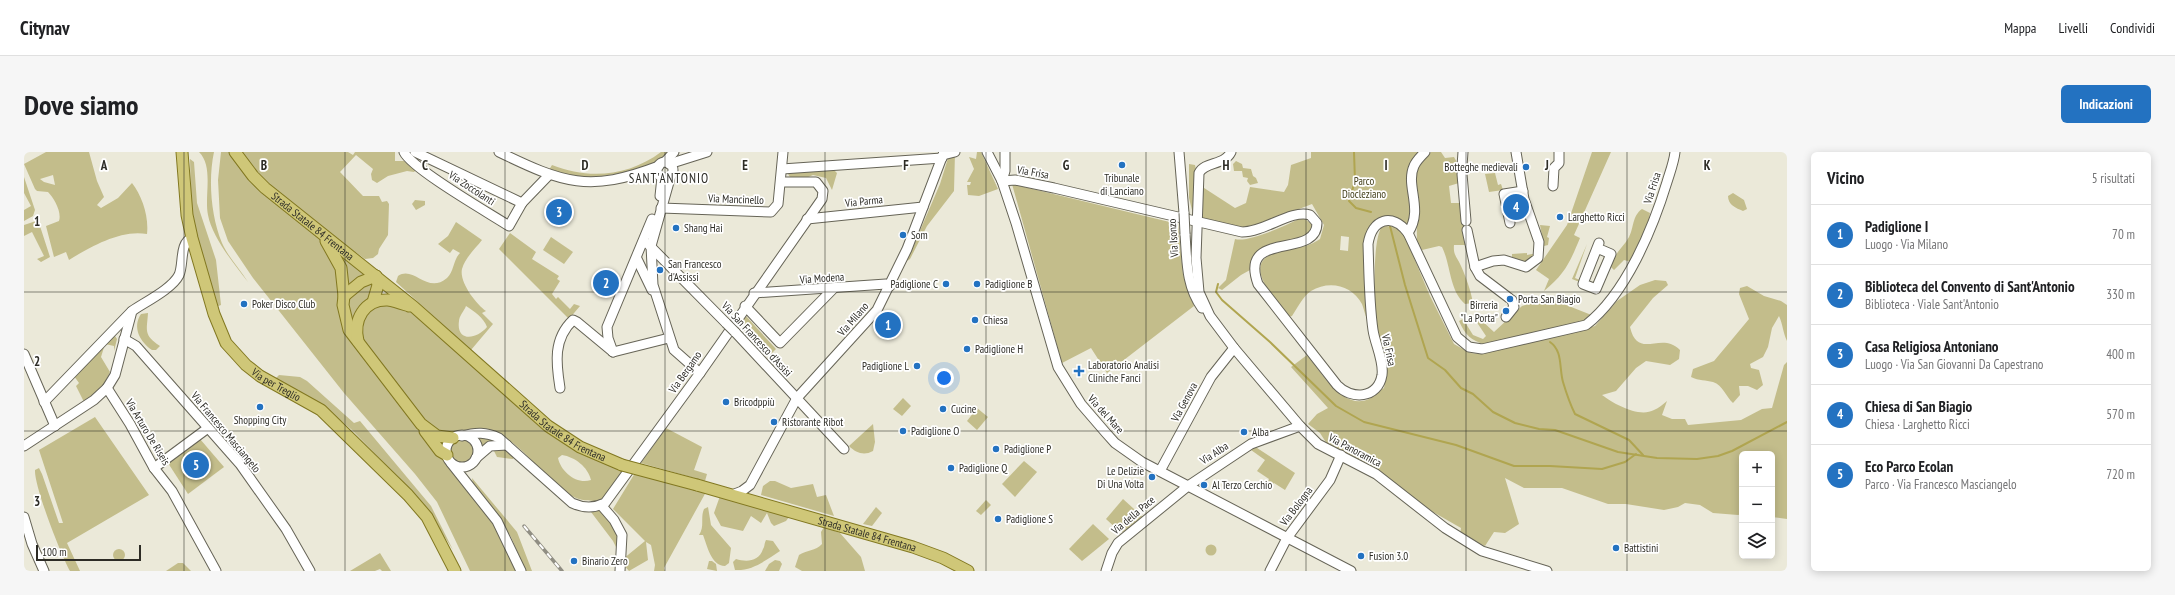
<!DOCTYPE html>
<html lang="it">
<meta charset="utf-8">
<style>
:root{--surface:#fff;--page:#f6f6f6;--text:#202124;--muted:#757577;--line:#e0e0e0;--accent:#2372c1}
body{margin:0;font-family:"PT Sans Narrow",sans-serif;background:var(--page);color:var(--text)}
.controls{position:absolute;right:12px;bottom:12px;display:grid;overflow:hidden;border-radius:6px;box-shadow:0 2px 10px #0003}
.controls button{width:36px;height:36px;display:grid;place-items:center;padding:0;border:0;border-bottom:1px solid var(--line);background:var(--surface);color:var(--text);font:20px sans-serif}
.scale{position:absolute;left:12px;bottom:10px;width:105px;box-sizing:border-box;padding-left:4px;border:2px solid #2d2c26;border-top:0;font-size:11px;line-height:14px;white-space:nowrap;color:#2d2c26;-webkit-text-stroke:3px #fff;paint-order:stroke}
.you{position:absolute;left:920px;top:226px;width:14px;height:14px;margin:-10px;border:3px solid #fff;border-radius:50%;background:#1a73e8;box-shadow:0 0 0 6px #1a73e833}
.badge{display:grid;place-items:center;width:26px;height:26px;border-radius:50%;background:var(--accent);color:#fff;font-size:13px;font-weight:700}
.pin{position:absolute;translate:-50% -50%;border:2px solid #fff;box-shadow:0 1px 4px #0006}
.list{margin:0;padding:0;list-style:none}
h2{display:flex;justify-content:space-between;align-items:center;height:52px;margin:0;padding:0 16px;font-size:17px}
h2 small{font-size:13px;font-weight:400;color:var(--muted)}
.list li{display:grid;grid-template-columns:26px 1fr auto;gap:12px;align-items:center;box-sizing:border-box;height:60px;padding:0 16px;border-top:1px solid var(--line)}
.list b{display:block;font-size:15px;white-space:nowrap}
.list p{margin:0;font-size:13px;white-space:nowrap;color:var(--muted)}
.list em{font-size:13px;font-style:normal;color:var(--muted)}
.icon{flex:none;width:22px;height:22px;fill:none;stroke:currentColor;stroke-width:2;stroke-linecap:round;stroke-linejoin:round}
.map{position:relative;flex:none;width:1763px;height:419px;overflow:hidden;border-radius:6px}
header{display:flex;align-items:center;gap:24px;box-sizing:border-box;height:56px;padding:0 20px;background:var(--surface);border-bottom:1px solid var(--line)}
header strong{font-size:19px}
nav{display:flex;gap:22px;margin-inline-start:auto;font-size:14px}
.intro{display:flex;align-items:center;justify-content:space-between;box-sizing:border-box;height:96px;padding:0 24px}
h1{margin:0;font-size:28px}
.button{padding:10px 18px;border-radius:6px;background:var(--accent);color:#fff;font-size:14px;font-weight:700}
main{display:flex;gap:24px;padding:0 24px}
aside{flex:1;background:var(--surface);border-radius:6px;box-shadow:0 2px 10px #0003}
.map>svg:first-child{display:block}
.green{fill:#c3bd8b;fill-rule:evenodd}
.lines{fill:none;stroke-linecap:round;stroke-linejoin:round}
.stream{stroke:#b0a550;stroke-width:2}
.minor-casing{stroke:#666457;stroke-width:11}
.major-casing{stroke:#827821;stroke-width:13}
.minor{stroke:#fff;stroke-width:9}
.major{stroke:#cfc778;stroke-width:11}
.rail-casing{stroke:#908e83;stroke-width:3.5}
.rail{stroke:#fff;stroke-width:2;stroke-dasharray:6;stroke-linecap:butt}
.minor-bridge-casing{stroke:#666457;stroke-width:11;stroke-linecap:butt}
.major-bridge-casing{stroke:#827821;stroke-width:13;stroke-linecap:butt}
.minor-bridge{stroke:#fff;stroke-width:9}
.major-bridge{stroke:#cfc778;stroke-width:11}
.grid{fill:none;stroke:#2d2c26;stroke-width:1;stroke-opacity:0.55}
.poi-dot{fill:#2372c1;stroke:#fff;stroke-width:1.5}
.labels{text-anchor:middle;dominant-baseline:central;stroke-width:3.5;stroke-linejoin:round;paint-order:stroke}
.poi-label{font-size:11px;fill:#2d2c26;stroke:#fff;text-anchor:start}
.street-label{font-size:11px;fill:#2d2c26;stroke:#fff}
.park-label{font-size:11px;fill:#403c17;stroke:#fff}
.quarter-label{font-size:13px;letter-spacing:1px;fill:#2d2c26;stroke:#fff}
.grid-label{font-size:13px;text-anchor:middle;font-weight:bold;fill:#2d2c26;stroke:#fff;stroke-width:3.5;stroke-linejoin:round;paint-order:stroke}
</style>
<header>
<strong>Citynav</strong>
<nav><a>Mappa</a><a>Livelli</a><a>Condividi</a></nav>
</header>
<div class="intro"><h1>Dove siamo</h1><a class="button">Indicazioni</a></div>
<main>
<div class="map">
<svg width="1763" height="419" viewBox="0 0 1763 419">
<rect width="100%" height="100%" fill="#ebe9d9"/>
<g class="green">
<path d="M22 0H65L73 29 80 45 73 53 77 56 94 46 108 31C118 44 125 64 123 82 97 77 66 95 45 108L42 100 30 105 22 74 35 69C38 60 30 46 24 40L13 39 11 37 0 12ZM29 23 31 33 20 30 16 27Z"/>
<path d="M175 0H190C184 28 187 64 198 91 204 105 216 117 224 130 210 112 188 85 184 63 180 44 190 15 175 0Z"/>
<polygon points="197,0 206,0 289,79 312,105 322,174 429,319 471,371 493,419 446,419 413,350 391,322 320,241 229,126 204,89 196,66 194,28"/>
<path d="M218 0H324L329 3 331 0H371V9H380L392 18 390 20 383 19 364 24 353 31 348 28 347 22 349 17 332 3 316 20 339 44H355L358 50 363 49 365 52 364 83 355 97 354 102 349 106 341 107C298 75 250 45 218 0Z"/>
<path d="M637 0H645C634 17 577 26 558 25 547 24 536 20 525 18L528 13C565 28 605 24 637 0Z"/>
<polygon points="953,0 957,0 974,37 955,44 944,43 943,33 946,33 947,30 943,30 950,17 945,5 952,7"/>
<path d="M1287 0H1395L1384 15 1386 66 1383 73 1372 67 1351 70 1342 80 1346 165 1343 167C1341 163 1340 157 1338 152 1328 133 1305 128 1287 139 1279 144 1273 157 1268 164L1265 165C1246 140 1211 106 1265 97 1277 95 1286 94 1296 87L1300 73 1288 52 1223 77 1176 67 1177 34 1211 56 1222 51 1226 35 1260 40 1264 33 1267 13 1287 6ZM1317 84 1325 85 1324 99 1316 98Z"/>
<path d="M1407 0H1417L1421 6 1430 5 1435 14V31L1425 34 1427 51H1436L1443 93H1430C1429 103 1433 105 1437 114 1442 125 1447 139 1449 151L1441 152C1425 138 1427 113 1418 95L1415 94 1398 98 1393 90 1392 24 1394 16Z"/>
<path d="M1568 0H1587L1550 83 1556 86C1546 110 1541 122 1520 139L1525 127 1512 118 1543 73Z"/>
<polygon points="931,1 930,39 903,74 886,107 883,109 916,32 925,3"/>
<polygon points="166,7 170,10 173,51 192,108 197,153 192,155 170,70 167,45"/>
<polygon points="1212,9 1218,12 1219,16 1227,17 1229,24 1232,26 1234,31 1226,33 1223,29 1224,26 1219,25 1218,19 1210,19 1209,12"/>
<polygon points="1165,12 1171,13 1172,18 1171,62 1169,62 1165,46"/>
<polygon points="808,16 813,21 808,38 802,26 789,23 782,26 767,27 763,20"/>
<polygon points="1471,21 1474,33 1477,32 1479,38 1465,40 1461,22"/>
<polygon points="0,25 11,58 9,64 0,69 0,58 7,54 0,41"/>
<polygon points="988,32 1154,72 1159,122 1170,154 1083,221 1067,196 1038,211"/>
<path d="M1709 41 1720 48 1723 57 1719 59C1712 56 1704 53 1704 44Z"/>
<polygon points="391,48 401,49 401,53 392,58 388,52"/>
<path d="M1618 57 1626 61 1624 73 1607 110 1600 108 1590 118 1587 115C1589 102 1599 96 1605 85 1610 76 1608 64 1618 57Z"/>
<path d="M1279 65 1288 73 1284 83 1266 89 1227 113 1226 118 1217 123 1198 138 1194 136 1202 128 1211 87C1225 91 1265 72 1279 65Z"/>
<polygon points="12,69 15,71 26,105 17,110 13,107 20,104 8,80 0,84 0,73"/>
<path d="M432 70 458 88C451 97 441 106 438 117 435 130 452 152 462 159L458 161 469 172 447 198 372 130 374 124C390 113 403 143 423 126 430 120 429 108 436 101L429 97 426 101 414 92 424 84ZM442 154C450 159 460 166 463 175 452 188 432 190 435 169 435 164 440 159 442 154Z"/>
<polygon points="1516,73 1526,74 1523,85 1525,86 1524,93 1520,94"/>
<path d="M1362 74 1371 75 1379 80 1406 144 1430 192 1446 201 1457 202 1571 174 1593 149 1616 133 1631 128 1642 129 1644 133 1629 146 1606 175C1614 209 1637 178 1656 198L1655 207 1646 213 1622 209 1612 216 1592 239 1578 243C1590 252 1615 266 1630 258 1635 256 1639 252 1643 249L1638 263 1648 267H1661L1664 273 1717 268 1738 257 1748 256 1760 213 1763 210V367L1748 365V302H1718V362L1714 363 1689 361 1676 353 1661 351 1654 355 1640 358 1602 352H1584L1538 336H1500L1481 326 1495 372 1481 381 1470 380 1461 394 1436 382 1437 376 1409 360 1351 316 1303 292 1296 281 1284 272 1293 262 1304 256 1267 215 1283 203C1297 220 1319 259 1345 247 1350 245 1355 239 1360 236 1365 215 1356 198 1353 178 1350 159 1348 92 1357 76Z"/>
<polygon points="486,81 512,100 508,107 535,124 533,127 536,129 528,142 532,147 534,145 546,157 550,152 556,154 545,167 475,97"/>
<polygon points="527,85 549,100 540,112 519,98"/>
<polygon points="1563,92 1551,126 1568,133 1582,100 1586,101 1571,136 1548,127"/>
<polygon points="315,101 343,124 324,134 323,119"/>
<polygon points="1503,101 1503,103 1513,101 1503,111 1488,105 1488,102"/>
<path d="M352 131 330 181C323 152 317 138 352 131Z"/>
<path d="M1723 134 1740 144 1757 149 1763 153V189C1759 181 1759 173 1755 164L1748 176 1744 195 1739 205 1726 212 1727 216 1735 218 1739 233 1733 238 1724 234H1715L1716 243 1709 251C1702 245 1699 233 1689 230 1682 228 1675 229 1667 225L1669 217 1690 209 1725 167 1715 142 1716 136Z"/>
<path d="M1519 147H1527L1570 164 1565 168 1461 193C1447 188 1441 183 1435 169L1439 167 1449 183 1459 187 1462 184 1452 169 1456 167 1470 180 1498 154Z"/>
<path d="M354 152 381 156 400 169 515 269 604 319 593 335 576 349C569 349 559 349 552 346 521 332 505 296 474 282 457 275 437 283 420 284L402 270 338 187V168L344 159ZM538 303C551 305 564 315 567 328 553 333 537 320 534 306Z"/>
<path d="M124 161C123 178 119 183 136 194L132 198H128C116 190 108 175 117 162Z"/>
<polygon points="721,163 752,197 746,203 713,173"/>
<polygon points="89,181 93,187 90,199 90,194 81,192 77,205 86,220 79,234 60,250 52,234 55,231 50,224 74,201 73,199"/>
<polygon points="255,223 276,225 283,229 330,271 336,269 407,354 429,398 398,350 328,278 299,254 254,229 252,226"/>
<polygon points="879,246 887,254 878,264 869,257"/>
<polygon points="953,256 964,265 953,278 943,269"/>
<path d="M71 265 125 343 43 391 56 419H46C37 403 10 334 11 318L15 316 18 322 35 371H39L15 298Z"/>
<path d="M849 272 851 290 849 299C840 304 832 301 825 294Z"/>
<polygon points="642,276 678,295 670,318 683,322 681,329 617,311"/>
<polygon points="449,283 473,289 458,294"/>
<polygon points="176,287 200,315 164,342 144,311"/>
<circle cx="438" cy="299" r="11"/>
<polygon points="1230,294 1271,321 1261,338 1250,331 1246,335 1242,333 1245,327 1233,319 1241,308 1227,298"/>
<polygon points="478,295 490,305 489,307 473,305 470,299 474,296"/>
<polygon points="1000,309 1013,320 991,345 978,332"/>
<polygon points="611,321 682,340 640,416 641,419 630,419 631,413 627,393 622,390 624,408 605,419 598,411 599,407 621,389 589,357"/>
<polygon points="448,326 493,380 508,419 502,419 487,385 449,332"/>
<polygon points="746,329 751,329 767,336 789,332 793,345 802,343 810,364 737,343 739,334"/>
<polygon points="696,344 765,365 762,369 750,374 747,371 743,361 737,371 727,364 719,379 697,374 690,361"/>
<polygon points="1099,347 1120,366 1101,380 1095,379 1082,367"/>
<polygon points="962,348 967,353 957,363 952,359"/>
<path d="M684 355 687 373 707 396 705 411 701 414C687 414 683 393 679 383H675C681 374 676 366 680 357Z"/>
<polygon points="852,355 858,361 848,374 839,372"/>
<polygon points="577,357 594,380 593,397 589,389 567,360"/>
<polygon points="1069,372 1085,387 1058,409 1045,397"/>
<path d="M800 375 816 381 837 405 841 419H778L771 415 775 403C782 398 792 399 798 392L797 380Z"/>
<path d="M742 388 749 389 756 399C742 408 729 419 711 418L709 410 712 407C722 410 735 410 739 397 741 394 740 392 742 388Z"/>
<circle cx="1187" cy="398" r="5.5"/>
<circle cx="95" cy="403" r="6"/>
<polygon points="356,401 367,419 358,419 356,417 351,419 326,419"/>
<polygon points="751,408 756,409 758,412 755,419 741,419 745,412"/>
<polygon points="685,409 688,409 692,412 693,419 683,417"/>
<polygon points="154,411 159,411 167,419 142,419"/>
</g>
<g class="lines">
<g class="stream">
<polyline points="1330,0 1331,29 1325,49 1332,56 1347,60"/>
<polyline points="1366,74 1381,133 1404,206 1421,218 1437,236 1449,242 1469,260 1491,271 1515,277 1531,278 1594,300 1633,306 1673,307 1694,304 1708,299 1763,270"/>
<polyline points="1194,132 1192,140 1198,148 1246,190 1312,254 1340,270 1432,293 1490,314 1526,314 1578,317 1601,310 1612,302"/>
<path d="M1526 190C1539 199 1535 216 1539 230 1542 240 1546 252 1551 262L1605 288 1619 303"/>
</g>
<defs>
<g id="minor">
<path d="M380 0C388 17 465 61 485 74L498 51"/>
<polyline points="391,0 498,51 525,23"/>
<path d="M475 0C539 31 565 41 635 14"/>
<polyline points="963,0 978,29 992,71 1034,215 1057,252 1082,281 1091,291 1118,310 1327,419"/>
<polyline points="1155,0 1160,61"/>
<path d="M1207 0C1200 14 1181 9 1175 21L1172 106 1175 140 1186 164 1210 196 1276 274 1294 292 1352 322 1421 376 1458 399 1523 419"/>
<polyline points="919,3 931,0"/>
<polyline points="641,10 650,0"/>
<circle cx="641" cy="18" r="8"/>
<polyline points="645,12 683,0"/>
<polyline points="1438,14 1439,0"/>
<polyline points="758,17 918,6"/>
<polyline points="1438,22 1442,69"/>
<polyline points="647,23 627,94 629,133 650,198 676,221"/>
<path d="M978 29 991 28 1030 36 1218 80C1241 80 1267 57 1286 63L1293 71C1293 108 1214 77 1234 132L1313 233C1327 248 1354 247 1358 223 1360 209 1351 192 1349 178 1345 150 1345 121 1344 92 1348 67 1368 60 1384 81L1433 185 1445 195 1458 197 1562 173C1602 142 1629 76 1643 30 1646 20 1650 10 1651 0"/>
<polyline points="978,29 981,19 981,0"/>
<polyline points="1529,34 1530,16 1535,11 1535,0"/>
<polyline points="636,44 638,25"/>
<polyline points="637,56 747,60 754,52 759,0"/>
<polyline points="783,67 899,55"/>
<polyline points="1486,71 1480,42 1499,39"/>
<polyline points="1443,78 1451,115 1456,124 1485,146"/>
<path d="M1384 81C1400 57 1381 34 1390 14 1392 9 1397 4 1401 0"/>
<path d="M1161 82C1163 109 1162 134 1178 156"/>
<polyline points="624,92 702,171"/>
<polyline points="1573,96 1587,102 1572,137 1559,132 1560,129 1573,96 1575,91"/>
<polyline points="613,107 628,138"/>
<polyline points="1451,115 1469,109 1480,108 1502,115 1514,106 1515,90 1500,47 1492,0"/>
<polyline points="730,141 862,132 866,134"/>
<polyline points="721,154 756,191 809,137"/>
<polyline points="1482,165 1490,155 1488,148"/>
<polyline points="711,180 820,297"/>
<polyline points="100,187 112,194 216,312 262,377 286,419"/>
<polyline points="589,200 584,186 583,175 628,67"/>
<polyline points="589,200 645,186"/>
<polyline points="0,202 31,274"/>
<polyline points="83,236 106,272 130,316 148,339 192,419"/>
<path d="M536 236C532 211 529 187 549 168L553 170 588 199"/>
<polyline points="20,250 107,160"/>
<circle cx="438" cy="299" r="16"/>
<path d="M438 284C452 280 462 280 475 286L548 351C559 356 571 356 581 351L676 221 798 47 799 39 792 30H757"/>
<path d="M0 294 70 248 83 236 91 223 108 159C121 150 148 137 155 123 160 112 155 91 168 86"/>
<polyline points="452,306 466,294 483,293"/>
<polyline points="427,311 473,369 497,419"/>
<polyline points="130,316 184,276"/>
<polyline points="1136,319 1187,225 1210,196"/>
<polyline points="708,343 718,339 726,333 773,246 853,158 883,97 920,0"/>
<polyline points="577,353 590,368 598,383 596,419"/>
<polyline points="0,365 8,392 20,419"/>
<polyline points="1082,419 1088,401 1094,391 1164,334 1227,292 1276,274"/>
<polyline points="1246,419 1263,386 1306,328 1317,303"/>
</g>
<g id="major">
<path id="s1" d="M158 0 163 63 168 86 190 162 202 191 222 213 236 224 297 258 384 343 403 365 431 419"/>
<path id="s2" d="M211 0 229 24 241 36 390 155 524 274 556 295 598 313"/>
<polyline points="302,89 317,116 320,144 319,153 325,178 397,272 413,284 429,286"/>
<polyline points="320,144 337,130 352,124"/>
<polyline points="349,150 354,133 352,124"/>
<path d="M334 189C329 168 340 147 364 148 371 149 379 152 385 154"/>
<polyline points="401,279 416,299 423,303"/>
<path id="s3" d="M673 333 889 395 919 406 944 419"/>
</g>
</defs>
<use href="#minor" class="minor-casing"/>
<use href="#major" class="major-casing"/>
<use href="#minor" class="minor"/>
<use href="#major" class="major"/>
<defs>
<polyline id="rail" points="500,374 538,419"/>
</defs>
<use href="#rail" class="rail-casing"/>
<use href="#rail" class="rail"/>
<defs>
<g id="minor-bridge">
<polyline points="1160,61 1161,82"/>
<polyline points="702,171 711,180"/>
</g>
<polyline id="major-bridge" points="598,313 673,333"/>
</defs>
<use href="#minor-bridge" class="minor-bridge-casing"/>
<use href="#major-bridge" class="major-bridge-casing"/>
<use href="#minor-bridge" class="minor-bridge"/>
<use href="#major-bridge" class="major-bridge"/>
</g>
<path class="grid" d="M160 0V419M321 0V419M481 0V419M641 0V419M801 0V419M962 0V419M1122 0V419M1282 0V419M1442 0V419M1603 0V419M0 140H1763M0 279H1763"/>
<g class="poi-dot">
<circle cx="1098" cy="13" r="4"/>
<circle cx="1502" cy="15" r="4"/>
<circle cx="1536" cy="65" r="4"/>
<circle cx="652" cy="76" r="4"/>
<circle cx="879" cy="83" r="4"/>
<circle cx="636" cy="118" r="4"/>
<circle cx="922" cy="132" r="4"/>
<circle cx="953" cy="132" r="4"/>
<circle cx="1486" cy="147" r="4"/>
<circle cx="220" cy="152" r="4"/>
<circle cx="1482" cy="159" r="4"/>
<circle cx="951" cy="168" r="4"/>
<circle cx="943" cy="197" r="4"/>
<circle cx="893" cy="214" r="4"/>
<path d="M1053 213h4v4h4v4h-4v4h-4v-4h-4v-4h4z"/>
<circle cx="702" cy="250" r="4"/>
<circle cx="236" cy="255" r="4"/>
<circle cx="919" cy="257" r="4"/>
<circle cx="750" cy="270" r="4"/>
<circle cx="879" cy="279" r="4"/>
<circle cx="1220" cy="280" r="4"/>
<circle cx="972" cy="297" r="4"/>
<circle cx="927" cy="316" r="4"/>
<circle cx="1128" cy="325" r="4"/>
<circle cx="1180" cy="333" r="4"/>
<circle cx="974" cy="367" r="4"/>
<circle cx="1592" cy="396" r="4"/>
<circle cx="1337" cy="404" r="4"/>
<circle cx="550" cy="409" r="4"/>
</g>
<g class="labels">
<g class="poi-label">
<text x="1494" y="15" text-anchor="end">Botteghe medievali</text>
<text x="1098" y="26" text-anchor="middle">Tribunale<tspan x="1098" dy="13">di Lanciano</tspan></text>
<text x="1544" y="65">Larghetto Ricci</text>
<text x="660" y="76">Shang Hai</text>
<text x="887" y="83">Som</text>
<text x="644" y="112">San Francesco<tspan x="644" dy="13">d'Assissi</tspan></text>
<text x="914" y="132" text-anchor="end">Padiglione C</text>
<text x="961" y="132">Padiglione B</text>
<text x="1494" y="147">Porta San Biagio</text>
<text x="228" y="152">Poker Disco Club</text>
<text x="1474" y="153" text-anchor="end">Birreria<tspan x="1474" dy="13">"La Porta"</tspan></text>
<text x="959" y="168">Chiesa</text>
<text x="951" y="197">Padiglione H</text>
<text x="1064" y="213">Laboratorio Analisi<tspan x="1064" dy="13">Cliniche Fanci</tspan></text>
<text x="885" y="214" text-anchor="end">Padiglione L</text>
<text x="710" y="250">Bricodppiù</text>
<text x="927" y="257">Cucine</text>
<text x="236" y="268" text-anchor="middle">Shopping City</text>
<text x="758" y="270">Ristorante Ribot</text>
<text x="887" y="279">Padiglione O</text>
<text x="1228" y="280">Alba</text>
<text x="980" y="297">Padiglione P</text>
<text x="935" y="316">Padiglione Q</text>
<text x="1120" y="319" text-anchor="end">Le Delizie<tspan x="1120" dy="13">Di Una Volta</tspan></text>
<text x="1188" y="333">Al Terzo Cerchio</text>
<text x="982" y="367">Padiglione S</text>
<text x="1600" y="396">Battistini</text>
<text x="1345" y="404">Fusion 3.0</text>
<text x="558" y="409">Binario Zero</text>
</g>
<g class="street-label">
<text transform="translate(1009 20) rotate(10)">Via Frisa</text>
<text transform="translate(448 36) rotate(33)">Via Zoccolanti</text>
<text transform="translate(1628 36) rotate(-72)">Via Frisa</text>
<text transform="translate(712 47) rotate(2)">Via Mancinello</text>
<text transform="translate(840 49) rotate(-6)">Via Parma</text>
<text stroke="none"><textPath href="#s2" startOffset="108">Strada Statale 84 Frentana</textPath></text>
<text transform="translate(1149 86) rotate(-94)">Via Isonzo</text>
<text transform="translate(798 126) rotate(-4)">Via Modena</text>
<text transform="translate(829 167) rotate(-49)">Via Milano</text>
<text transform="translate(733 187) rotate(47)">Via San Francesco d'Assisi</text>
<text transform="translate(1365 198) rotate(78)">Via Frisa</text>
<text transform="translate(661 220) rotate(-55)">Via Bergamo</text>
<text stroke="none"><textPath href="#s1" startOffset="263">Via per Treglio</textPath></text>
<text transform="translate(1160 250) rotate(-62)">Via Genova</text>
<text transform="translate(1082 262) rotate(48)">Via del Mare</text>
<text stroke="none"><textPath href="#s2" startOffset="432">Strada Statale 84 Frentana</textPath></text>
<text transform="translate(124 280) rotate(59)">Via Arturo De Riseis</text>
<text transform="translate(202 280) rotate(50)">Via Francesco Masciangelo</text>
<text transform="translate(1331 298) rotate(28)">Via Panoramica</text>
<text transform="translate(1190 301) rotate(-33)">Via Alba</text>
<text transform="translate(1272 354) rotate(-53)">Via Bologna</text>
<text transform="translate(1109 363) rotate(-40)">Via della Pace</text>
<text stroke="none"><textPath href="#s3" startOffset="177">Strada Statale 84 Frentana</textPath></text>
</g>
<g class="park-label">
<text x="1340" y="29">Parco<tspan x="1340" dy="13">Diocleziano</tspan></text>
</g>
<g class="quarter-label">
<text x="645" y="26">SANT'ANTONIO</text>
</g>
</g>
<g class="grid-label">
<text x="80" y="18">A</text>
<text x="240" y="18">B</text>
<text x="401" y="18">C</text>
<text x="561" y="18">D</text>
<text x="721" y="18">E</text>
<text x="882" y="18">F</text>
<text x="1042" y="18">G</text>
<text x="1202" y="18">H</text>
<text x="1362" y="18">I</text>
<text x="1523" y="18">J</text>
<text x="1683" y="18">K</text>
<text x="13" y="74">1</text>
<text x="13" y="214">2</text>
<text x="13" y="354">3</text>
</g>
</svg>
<div class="controls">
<button>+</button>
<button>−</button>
<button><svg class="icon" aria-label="layers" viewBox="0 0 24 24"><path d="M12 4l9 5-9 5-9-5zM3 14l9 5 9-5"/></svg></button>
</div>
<div class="scale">100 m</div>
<div class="you"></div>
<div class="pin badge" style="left:864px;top:173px">1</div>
<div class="pin badge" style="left:582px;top:131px">2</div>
<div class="pin badge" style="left:535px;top:60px">3</div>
<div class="pin badge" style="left:1492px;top:55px">4</div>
<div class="pin badge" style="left:172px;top:313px">5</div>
</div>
<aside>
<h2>Vicino<small>5 risultati</small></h2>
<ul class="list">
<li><span class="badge">1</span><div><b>Padiglione I</b><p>Luogo · Via Milano</p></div><em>70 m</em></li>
<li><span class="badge">2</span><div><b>Biblioteca del Convento di Sant'Antonio</b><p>Biblioteca · Viale Sant'Antonio</p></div><em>330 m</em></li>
<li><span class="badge">3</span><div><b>Casa Religiosa Antoniano</b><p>Luogo · Via San Giovanni Da Capestrano</p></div><em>400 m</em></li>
<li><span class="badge">4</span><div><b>Chiesa di San Biagio</b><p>Chiesa · Larghetto Ricci</p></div><em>570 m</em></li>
<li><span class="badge">5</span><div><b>Eco Parco Ecolan</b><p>Parco · Via Francesco Masciangelo</p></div><em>720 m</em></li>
</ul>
</aside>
</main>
